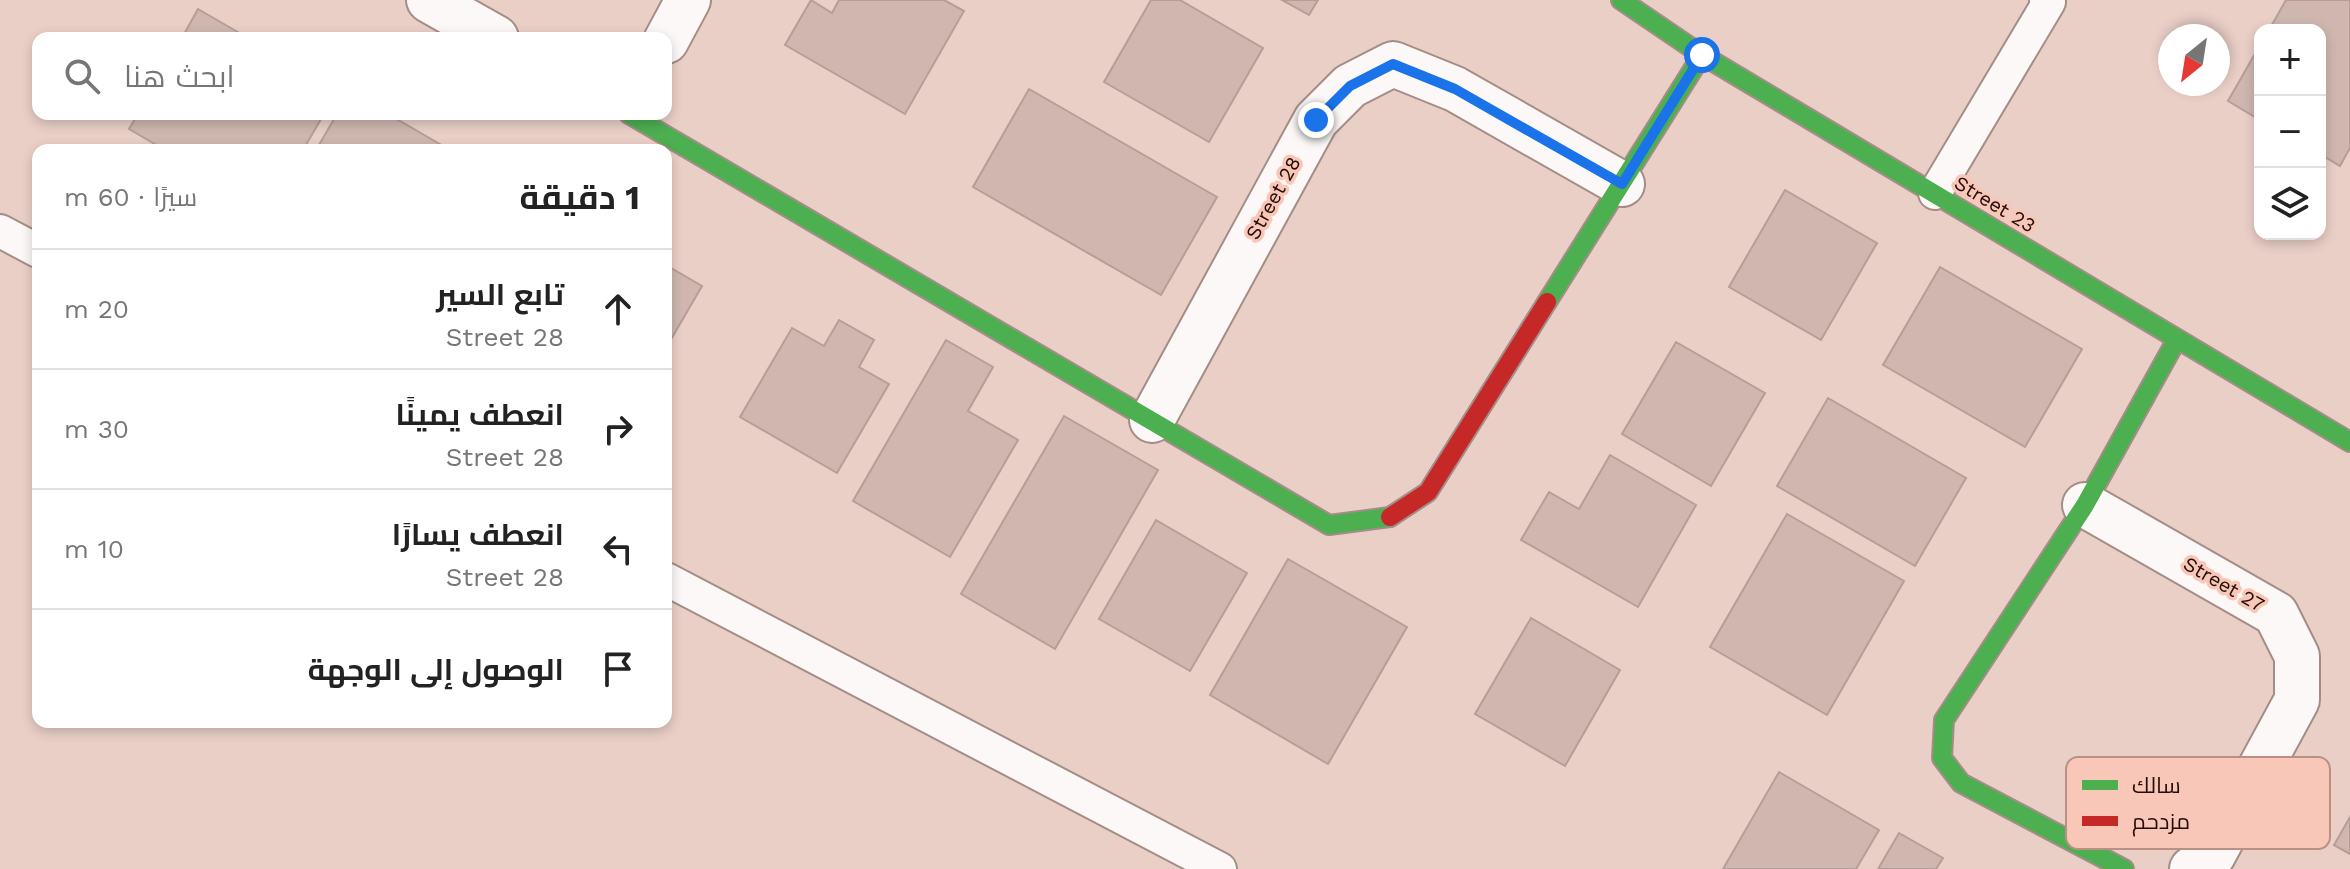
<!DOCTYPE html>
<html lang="ar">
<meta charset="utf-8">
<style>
:root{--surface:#fff;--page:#f2f2f2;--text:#222;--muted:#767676;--line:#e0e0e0}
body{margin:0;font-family:"Work Sans",Cairo,sans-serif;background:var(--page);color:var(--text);direction:rtl}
.controls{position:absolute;right:24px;top:24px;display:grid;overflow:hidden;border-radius:16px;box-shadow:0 4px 12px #0003}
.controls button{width:72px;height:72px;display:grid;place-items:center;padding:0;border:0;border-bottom:2px solid var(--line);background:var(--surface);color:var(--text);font:40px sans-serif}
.compass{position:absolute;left:2158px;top:24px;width:72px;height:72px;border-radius:50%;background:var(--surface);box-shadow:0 4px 12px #0003;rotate:210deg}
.stop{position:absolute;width:24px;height:24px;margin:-18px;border:6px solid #1a73e8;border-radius:50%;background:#fff}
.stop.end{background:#1a73e8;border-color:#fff;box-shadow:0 2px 8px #0008}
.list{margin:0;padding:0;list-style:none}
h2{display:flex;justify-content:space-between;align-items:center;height:104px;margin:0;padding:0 32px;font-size:34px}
h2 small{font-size:26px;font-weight:400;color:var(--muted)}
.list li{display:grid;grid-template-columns:52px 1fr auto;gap:24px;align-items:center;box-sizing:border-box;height:120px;padding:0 32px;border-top:2px solid var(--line)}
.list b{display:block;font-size:30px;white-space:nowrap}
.list p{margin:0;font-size:26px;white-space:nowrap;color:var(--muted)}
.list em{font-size:26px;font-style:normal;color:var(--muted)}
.icon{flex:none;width:44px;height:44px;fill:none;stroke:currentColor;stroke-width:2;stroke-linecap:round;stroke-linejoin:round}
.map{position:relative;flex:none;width:2350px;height:869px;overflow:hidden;direction:ltr}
.search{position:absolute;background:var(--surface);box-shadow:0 4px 12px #0003;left:32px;top:32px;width:640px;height:88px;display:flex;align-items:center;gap:20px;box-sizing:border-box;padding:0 28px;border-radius:16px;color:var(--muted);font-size:30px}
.panel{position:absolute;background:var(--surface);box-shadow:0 4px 12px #0003;left:32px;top:144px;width:640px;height:584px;border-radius:16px;direction:rtl}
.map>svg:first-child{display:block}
.building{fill:#cfb7b0;stroke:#b59e97;stroke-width:2}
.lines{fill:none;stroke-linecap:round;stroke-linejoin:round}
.lane-casing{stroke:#a48d87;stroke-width:36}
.street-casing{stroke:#a48d87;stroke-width:48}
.fast-casing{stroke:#a48d87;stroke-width:22}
.jam-casing{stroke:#a48d87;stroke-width:22}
.lane{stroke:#fcf8f7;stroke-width:32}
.street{stroke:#fcf8f7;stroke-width:44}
.fast{stroke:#4caf50;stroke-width:18}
.jam{stroke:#c62828;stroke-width:18}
.route{stroke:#1a73e8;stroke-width:10}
.labels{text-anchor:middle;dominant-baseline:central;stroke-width:7;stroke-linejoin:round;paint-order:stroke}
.street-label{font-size:20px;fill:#230e08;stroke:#f9c7b8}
.key{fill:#f9c7b8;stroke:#b99083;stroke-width:2}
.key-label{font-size:22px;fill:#230e08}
</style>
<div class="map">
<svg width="2350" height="869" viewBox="0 0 2350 869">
<rect width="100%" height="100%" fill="#eacfc7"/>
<g class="building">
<polygon points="811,0 832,13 839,0 944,0 964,11 905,114 785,45"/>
<polygon points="1151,0 1180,0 1263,48 1209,142 1104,82"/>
<polygon points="1282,0 1318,0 1309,15"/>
<polygon points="2286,0 2350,0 2350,148 2340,166 2320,154 2320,30 2269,30"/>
<polygon points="198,9 248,38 182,38"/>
<polygon points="2260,45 2260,120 2228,101"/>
<polygon points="1029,89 1217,197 1161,295 973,187"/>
<polygon points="138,114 324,114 303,150 165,150 129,129"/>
<polygon points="337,114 388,114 450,150 316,150"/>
<polygon points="1785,190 1877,243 1821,340 1729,287"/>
<polygon points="666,265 702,286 666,348"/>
<polygon points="1940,267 2082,349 2025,447 1883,365"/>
<polygon points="839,320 874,340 859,367 889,384 837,473 740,417 792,328 824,346"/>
<polygon points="946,340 993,367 968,411 1018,440 950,557 853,501"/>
<polygon points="1676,342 1765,393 1711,486 1622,434"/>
<polygon points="1828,398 1966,478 1915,566 1777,486"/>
<polygon points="1064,416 1158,470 1055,649 961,594"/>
<polygon points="1610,455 1696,505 1638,607 1521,540 1549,492 1579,509"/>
<polygon points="1787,514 1904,581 1827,715 1710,647"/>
<polygon points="1156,520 1247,573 1190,671 1099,619"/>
<polygon points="1288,559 1407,627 1328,764 1210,695"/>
<polygon points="1531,618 1620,670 1565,766 1475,714"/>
<polygon points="1779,772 1879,830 1856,869 1723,869"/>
<polygon points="2350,817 2350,854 2334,845"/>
<polygon points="1899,833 1943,858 1936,869 1878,869"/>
</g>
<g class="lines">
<defs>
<g id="lane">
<polyline points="1935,193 2049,2 2046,0"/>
<polyline points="0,231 38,251"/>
<polyline points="666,579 1220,869"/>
</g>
<g id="street">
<polyline points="429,0 496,38"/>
<polyline points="666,41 688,0"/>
<polyline points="1152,420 1316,120 1350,86 1393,64 1455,89 1622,184"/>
<polyline points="2085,505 2276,614 2297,656 2297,700 2213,855 2192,869"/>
</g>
<g id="fast">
<polyline points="1621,0 1702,55 2350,442"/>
<polyline points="629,114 1329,525 1390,517"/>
<polyline points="1547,302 1702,55"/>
<polyline points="2124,869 1961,783 1942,758 1944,720 2085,505 2177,339"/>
</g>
<polyline id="jam" points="1390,517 1428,492 1547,302"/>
</defs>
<use href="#lane" class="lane-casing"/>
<use href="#street" class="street-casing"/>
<use href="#fast" class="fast-casing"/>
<use href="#jam" class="jam-casing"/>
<use href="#lane" class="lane"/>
<use href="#street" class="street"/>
<use href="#fast" class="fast"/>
<use href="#jam" class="jam"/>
</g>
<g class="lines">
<polyline class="route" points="1316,120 1350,86 1393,64 1455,89 1622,184 1702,55"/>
</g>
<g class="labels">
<g class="street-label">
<text transform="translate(1273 198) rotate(-61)">Street 28</text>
<text transform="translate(1995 204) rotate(31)">Street 23</text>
<text transform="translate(2224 584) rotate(30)">Street 27</text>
</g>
</g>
<rect x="2066" y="757" width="264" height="92" rx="12" class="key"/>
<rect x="2082" y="780" width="36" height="10" fill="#4caf50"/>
<rect x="2082" y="816" width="36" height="10" fill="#c62828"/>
<g class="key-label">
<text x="2132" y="793">سالك</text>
<text x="2132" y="829">مزدحم</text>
</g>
</svg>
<div class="controls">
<button>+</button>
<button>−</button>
<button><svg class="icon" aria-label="layers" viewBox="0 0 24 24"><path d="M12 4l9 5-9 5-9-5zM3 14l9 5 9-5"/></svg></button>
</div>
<svg class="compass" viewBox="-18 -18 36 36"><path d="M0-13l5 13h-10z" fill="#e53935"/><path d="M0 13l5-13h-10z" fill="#767676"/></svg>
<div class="stop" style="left:1702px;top:55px"></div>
<div class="stop end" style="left:1316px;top:120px"></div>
<div class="search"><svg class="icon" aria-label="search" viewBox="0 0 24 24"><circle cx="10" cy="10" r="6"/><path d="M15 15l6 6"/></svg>ابحث هنا</div>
<section class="panel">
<h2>1 دقيقة<small>سيرًا · 60 m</small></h2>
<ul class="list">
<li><svg class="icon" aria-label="ahead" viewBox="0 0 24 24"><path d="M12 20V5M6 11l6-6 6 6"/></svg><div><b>تابع السير</b><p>Street 28</p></div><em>20 m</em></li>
<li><svg class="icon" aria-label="right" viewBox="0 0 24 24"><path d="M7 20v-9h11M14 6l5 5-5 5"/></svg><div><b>انعطف يمينًا</b><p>Street 28</p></div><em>30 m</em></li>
<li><svg class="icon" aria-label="left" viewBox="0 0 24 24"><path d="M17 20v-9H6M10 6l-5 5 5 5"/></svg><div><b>انعطف يسارًا</b><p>Street 28</p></div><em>10 m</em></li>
<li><svg class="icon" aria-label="arrive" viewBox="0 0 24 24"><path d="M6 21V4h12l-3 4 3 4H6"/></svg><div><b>الوصول إلى الوجهة</b></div></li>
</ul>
</section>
</div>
